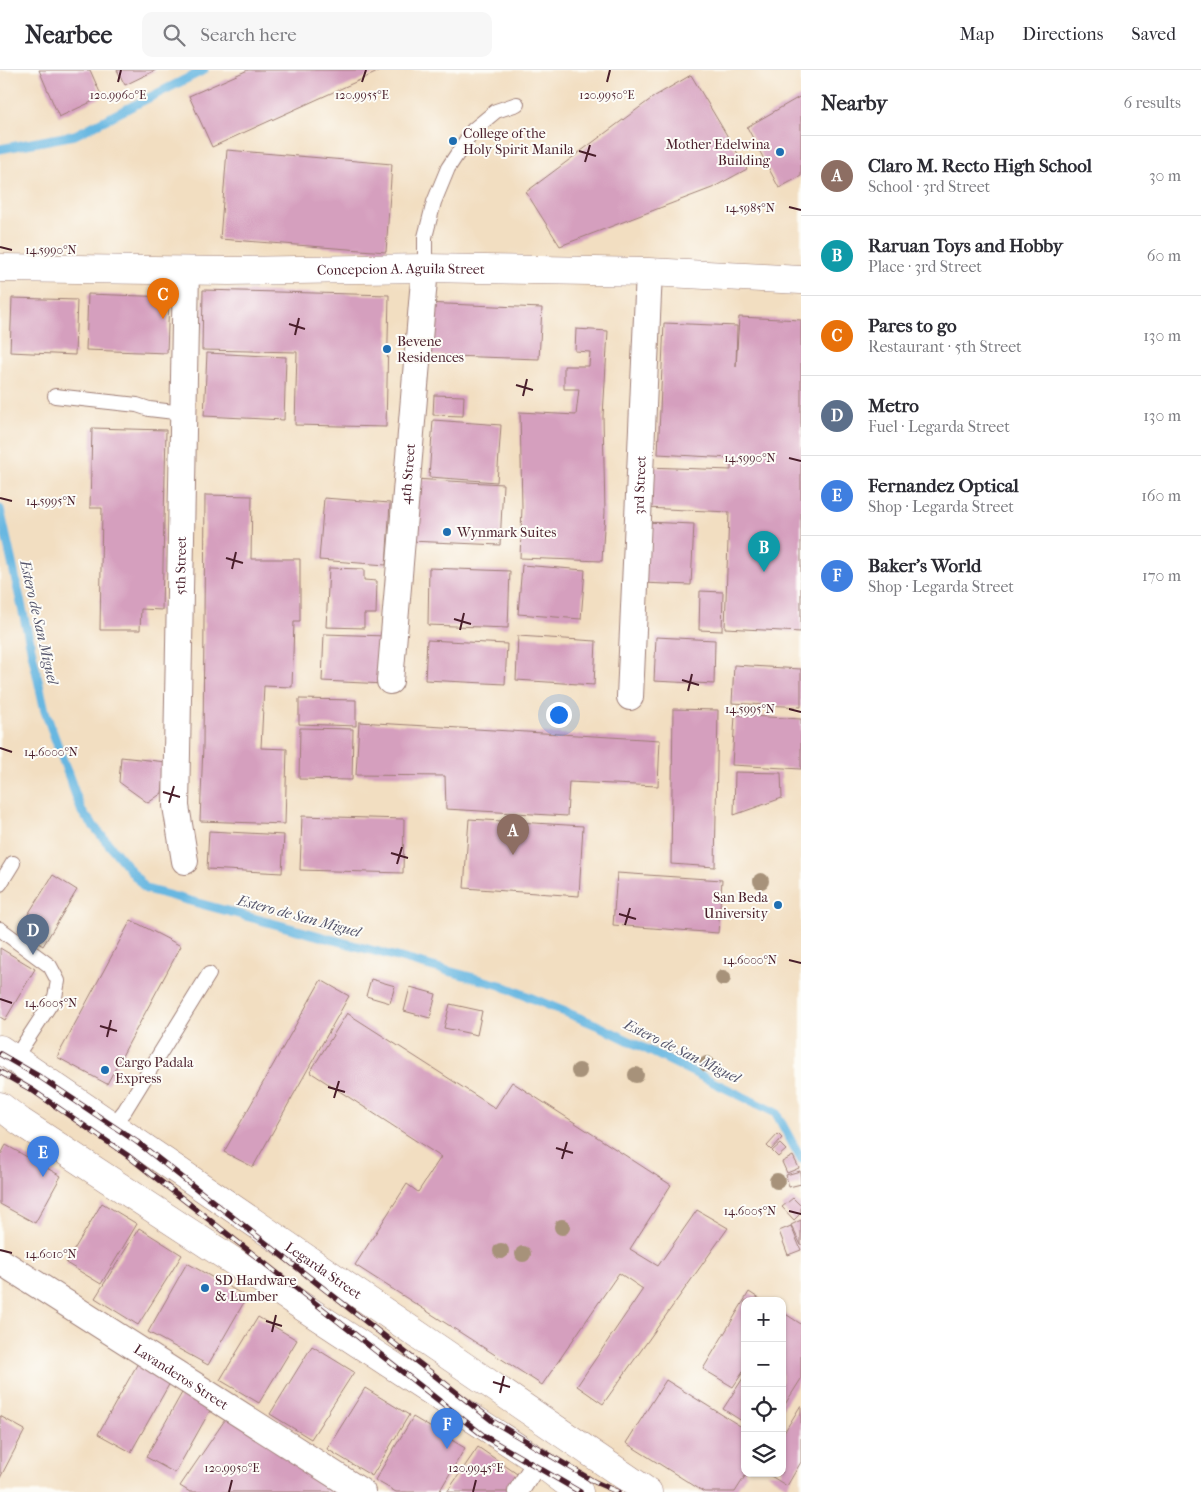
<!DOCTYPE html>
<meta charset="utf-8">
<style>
:root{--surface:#fff;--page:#f7f7f7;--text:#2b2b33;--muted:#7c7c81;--line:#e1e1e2;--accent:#2563eb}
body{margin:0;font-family:"IM FELL French Canon",serif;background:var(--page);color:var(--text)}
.controls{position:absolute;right:15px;bottom:15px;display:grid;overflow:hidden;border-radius:10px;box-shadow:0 1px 4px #0004}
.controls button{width:45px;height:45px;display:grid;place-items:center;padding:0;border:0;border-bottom:1px solid var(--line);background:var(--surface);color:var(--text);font:25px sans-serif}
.you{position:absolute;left:558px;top:644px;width:18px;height:18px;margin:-12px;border:4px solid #fff;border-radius:50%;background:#1a73e8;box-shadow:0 0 0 8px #1a73e833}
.badge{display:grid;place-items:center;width:32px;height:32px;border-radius:50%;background:var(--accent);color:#fff;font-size:16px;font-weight:700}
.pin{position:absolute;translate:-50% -41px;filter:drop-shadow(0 1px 2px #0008)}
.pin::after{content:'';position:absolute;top:26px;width:18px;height:15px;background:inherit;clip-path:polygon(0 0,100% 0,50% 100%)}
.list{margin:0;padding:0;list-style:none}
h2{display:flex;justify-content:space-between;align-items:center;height:65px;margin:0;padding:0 20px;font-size:21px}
h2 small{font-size:16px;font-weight:400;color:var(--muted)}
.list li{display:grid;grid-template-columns:32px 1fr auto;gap:15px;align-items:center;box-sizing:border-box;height:80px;padding:0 20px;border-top:1px solid var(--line)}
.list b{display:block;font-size:19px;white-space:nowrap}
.list p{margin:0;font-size:16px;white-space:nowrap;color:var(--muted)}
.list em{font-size:16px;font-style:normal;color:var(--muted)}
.icon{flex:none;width:28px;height:28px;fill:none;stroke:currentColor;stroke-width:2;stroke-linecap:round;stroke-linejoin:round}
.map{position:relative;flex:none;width:801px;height:1422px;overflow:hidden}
header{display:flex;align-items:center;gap:30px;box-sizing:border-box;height:70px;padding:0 25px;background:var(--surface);border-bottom:1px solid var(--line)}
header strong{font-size:24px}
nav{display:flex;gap:28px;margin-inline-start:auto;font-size:18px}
.search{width:350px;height:45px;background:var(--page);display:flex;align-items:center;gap:12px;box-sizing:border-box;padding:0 18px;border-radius:10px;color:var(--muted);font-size:19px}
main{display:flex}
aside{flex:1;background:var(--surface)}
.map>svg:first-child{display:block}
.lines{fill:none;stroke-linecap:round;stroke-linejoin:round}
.stream{stroke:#67b7e1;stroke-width:9}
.building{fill:#d59fbe}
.service-casing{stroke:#9e7e76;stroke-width:16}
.pedestrian-casing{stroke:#9e7e76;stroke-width:22}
.minor-casing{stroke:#9e7e76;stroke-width:28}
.tertiary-casing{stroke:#9e7e76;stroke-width:29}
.secondary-casing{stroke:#9e7e76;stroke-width:29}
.service{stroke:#fff;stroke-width:14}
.pedestrian{stroke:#fff;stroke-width:20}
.minor{stroke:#fff;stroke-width:26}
.tertiary{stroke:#fff;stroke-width:28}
.secondary{stroke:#fff;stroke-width:28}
.rail-casing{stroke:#4a1f2b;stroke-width:5.5}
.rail{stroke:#fdfcf7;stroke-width:4;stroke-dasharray:11;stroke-linecap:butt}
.tree{fill:#a7927a}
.ticks{fill:none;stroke:#4a1f2b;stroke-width:2}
.poi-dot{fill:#1f6fb2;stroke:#fdfcf7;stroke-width:2}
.labels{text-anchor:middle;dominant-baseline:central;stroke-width:4;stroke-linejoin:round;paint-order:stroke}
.poi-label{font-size:14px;fill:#4a1f2b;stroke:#fdfcf7;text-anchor:start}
.street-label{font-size:14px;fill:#4a1f2b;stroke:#fdfcf7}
.water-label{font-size:15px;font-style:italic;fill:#54546b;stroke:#fdfcf7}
.ticks-label{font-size:12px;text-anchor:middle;fill:#4a1f2b;stroke:#fdfcf7;stroke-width:4;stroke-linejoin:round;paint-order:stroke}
</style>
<header>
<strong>Nearbee</strong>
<div class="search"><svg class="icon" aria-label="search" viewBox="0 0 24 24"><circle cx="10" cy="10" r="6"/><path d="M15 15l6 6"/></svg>Search here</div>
<nav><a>Map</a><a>Directions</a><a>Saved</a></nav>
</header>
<main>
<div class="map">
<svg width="801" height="1422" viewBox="0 0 801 1422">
<rect width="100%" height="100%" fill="#fdfcf7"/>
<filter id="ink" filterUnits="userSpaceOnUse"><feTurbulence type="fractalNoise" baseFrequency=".02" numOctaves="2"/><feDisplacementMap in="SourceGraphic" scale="10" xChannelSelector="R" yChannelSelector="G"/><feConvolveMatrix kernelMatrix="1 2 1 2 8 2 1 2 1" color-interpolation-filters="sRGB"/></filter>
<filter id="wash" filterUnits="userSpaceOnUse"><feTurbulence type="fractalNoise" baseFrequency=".0096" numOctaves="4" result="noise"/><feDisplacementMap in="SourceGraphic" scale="20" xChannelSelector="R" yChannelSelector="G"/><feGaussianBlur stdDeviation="1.12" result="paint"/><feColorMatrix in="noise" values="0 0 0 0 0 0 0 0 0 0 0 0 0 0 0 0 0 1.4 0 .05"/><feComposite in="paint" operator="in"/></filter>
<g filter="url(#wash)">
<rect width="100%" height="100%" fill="#f2dec1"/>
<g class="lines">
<g class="stream">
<polyline points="0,79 75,65 204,0"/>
<polyline points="0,439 45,641 82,742 146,819 500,915 599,956 776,1043 801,1089"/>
</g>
</g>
<g id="blocks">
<g class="building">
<polygon points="39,0 90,0 102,27 59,47"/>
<polygon points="117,0 156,0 125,15"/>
<polygon points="248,0 382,0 212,77 189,26"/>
<polygon points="691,5 747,99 712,118 560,176 526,122 655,26"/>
<polygon points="801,26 801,106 779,118 747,57"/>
<polygon points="227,80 392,94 386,182 220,169"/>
<polygon points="203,220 389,225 386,357 295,355 297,282 202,280"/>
<polygon points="88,224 169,227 167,283 86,280"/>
<polygon points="12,228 77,230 75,285 10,282"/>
<polygon points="423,233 542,238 539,289 421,285"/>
<polygon points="739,247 801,250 801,562 725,558 729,442 645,438 647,397 731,400 731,388 658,384 664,253 737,256 736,297"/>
<polygon points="576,259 608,261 603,346 605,442 602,491 520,488 522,437 520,342 576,345 579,319 564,319 564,296 589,296 590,282 575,281"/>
<polygon points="207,283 286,287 284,350 204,346"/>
<polygon points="434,325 464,326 463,346 433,345"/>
<polygon points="433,350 501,355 497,412 429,407"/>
<polygon points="92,358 166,360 162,540 141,539 140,560 100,560 102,438 90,438"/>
<polygon points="413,409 503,414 500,475 410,471"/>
<polygon points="205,425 252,426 251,489 300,489 300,551 294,551 292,617 264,616 261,678 287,679 285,754 200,751 203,676"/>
<polygon points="324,428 390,433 386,495 319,490"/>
<polygon points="644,452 694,454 691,515 642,513"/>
<polygon points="522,495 585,500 581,549 518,544"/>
<polygon points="329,498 364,499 364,510 377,511 376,544 364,544 364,558 326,557"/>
<polygon points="429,498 510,501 508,558 428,555"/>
<polygon points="700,521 723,522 722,561 699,560"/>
<polygon points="324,564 387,566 385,614 322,611"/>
<polygon points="518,566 596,571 594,615 516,610"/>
<polygon points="656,567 715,570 714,614 654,611"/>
<polygon points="427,570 507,574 505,614 425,610"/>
<polygon points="734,595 801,599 801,637 732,633"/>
<polygon points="299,629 356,630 356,656 299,654"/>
<polygon points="673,639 718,640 715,797 671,794"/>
<polygon points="735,645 801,649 801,699 732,695"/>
<polygon points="359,652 660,670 658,716 569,712 567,746 446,739 445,706 356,705"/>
<polygon points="300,658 353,659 352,710 299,709"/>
<polygon points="121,687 166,692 162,723 148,733 119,712"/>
<polygon points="735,702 781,703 782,728 734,745"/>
<polygon points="302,746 404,749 403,803 300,800"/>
<polygon points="469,749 583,756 579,826 464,818"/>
<polygon points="209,761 284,765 282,803 207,799"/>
<polygon points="617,803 722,810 718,863 613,855"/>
<polygon points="53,805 77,820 43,876 18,860"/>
<polygon points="131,850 181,876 107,1014 57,987"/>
<polygon points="0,878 35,899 5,950 0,947"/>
<polygon points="371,909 395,916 390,933 366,926"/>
<polygon points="321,910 349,926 253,1097 224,1082"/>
<polygon points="410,917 436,924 430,948 404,941"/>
<polygon points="450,934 482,941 477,965 444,958"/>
<polygon points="347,943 495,1038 512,1012 671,1115 630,1179 658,1196 697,1140 728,1158 603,1334 577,1316 643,1219 619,1203 542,1315 355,1195 407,1114 418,1122 441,1087 310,1002"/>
<polygon points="778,1064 782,1068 771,1080 767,1076"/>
<polygon points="780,1074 786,1080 778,1087 772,1081"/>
<polygon points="6,1075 61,1106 35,1153 0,1134 0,1086"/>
<polygon points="793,1086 799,1098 787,1103 782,1092"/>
<polygon points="800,1101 801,1114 789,1117 786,1105"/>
<polygon points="793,1128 801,1136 801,1143 794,1150 782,1137"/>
<polygon points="102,1133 137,1154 101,1214 66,1193"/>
<polygon points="801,1150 801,1175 791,1155"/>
<polygon points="791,1156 801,1180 788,1185 779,1161"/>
<polygon points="139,1158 182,1185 138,1255 95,1228"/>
<polygon points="187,1193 247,1227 208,1295 148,1262"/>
<polygon points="749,1222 763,1231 745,1231 745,1299 733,1317 703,1299"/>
<polygon points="784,1243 801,1254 801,1309 782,1339 782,1246"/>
<polygon points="258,1247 297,1270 259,1333 220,1310"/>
<polygon points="312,1276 354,1302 311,1369 270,1344"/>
<polygon points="138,1293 171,1311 131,1382 98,1364"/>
<polygon points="745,1305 745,1353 723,1339"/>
<polygon points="666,1310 745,1359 745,1403 747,1403 735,1422 704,1422 626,1373"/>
<polygon points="365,1318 409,1345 372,1406 327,1379"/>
<polygon points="183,1321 212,1337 175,1403 146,1387"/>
<polygon points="801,1335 801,1392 787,1416 766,1403 782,1403 782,1366"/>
<polygon points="229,1344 352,1422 190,1422 180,1416"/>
<polygon points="0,1346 25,1360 0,1408"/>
<polygon points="413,1347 465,1378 439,1422 396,1422 375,1410"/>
<polygon points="478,1377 520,1406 508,1422 447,1422"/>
</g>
</g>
</g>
<g filter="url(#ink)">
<use href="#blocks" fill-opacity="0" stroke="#9e7e76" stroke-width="1"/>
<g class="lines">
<defs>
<g id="service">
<polyline points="425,198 425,167 434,132 448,98 473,60 496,41 517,34"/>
<polyline points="55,326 137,335 149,339 183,343"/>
<polyline points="0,814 13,793"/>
<polyline points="0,859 50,896 58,911 55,927 15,988"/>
<polyline points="113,1055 125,1040 209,904"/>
</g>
<polyline id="pedestrian" points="518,1422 538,1391"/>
<g id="minor">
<path id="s1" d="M390 611 425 198"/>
<path id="s2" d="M630 627 649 202"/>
<path id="s3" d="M185 791 176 736 186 200"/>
<path id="s4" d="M0 1191 362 1422"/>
</g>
<g id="tertiary">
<path id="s5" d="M0 198 229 201 425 198 649 202 801 210"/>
</g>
<g id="secondary">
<path id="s6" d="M0 979 648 1422"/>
<polyline points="0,1036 21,1052 538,1391 579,1422"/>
</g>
</defs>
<use href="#service" class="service-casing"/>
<use href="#pedestrian" class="pedestrian-casing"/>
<use href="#minor" class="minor-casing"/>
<use href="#tertiary" class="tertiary-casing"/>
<use href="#secondary" class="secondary-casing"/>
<use href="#service" class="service"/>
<use href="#pedestrian" class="pedestrian"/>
<use href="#minor" class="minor"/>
<use href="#tertiary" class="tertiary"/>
<use href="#secondary" class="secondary"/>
<defs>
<g id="rail">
<polyline points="0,984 40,1007 137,1072 494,1352 595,1412 618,1422"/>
<polyline points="0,1002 32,1020 127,1085 484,1366 580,1422"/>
</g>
</defs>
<use href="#rail" class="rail-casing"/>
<use href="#rail" class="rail"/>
</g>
<g class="tree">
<circle cx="761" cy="811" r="8"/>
<circle cx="723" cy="908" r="8"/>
<circle cx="707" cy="994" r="8"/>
<circle cx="579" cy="1001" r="8"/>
<circle cx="636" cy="1005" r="8"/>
<circle cx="777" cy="1111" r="8"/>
<circle cx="562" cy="1157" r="8"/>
<circle cx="501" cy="1181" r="8"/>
<circle cx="523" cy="1184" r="8"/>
</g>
</g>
<path class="ticks" d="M118 12 121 0M362 12 366 0M607 12 610 0M579 81 596 86M585 92 590 75M789 137 801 140M0 177 12 180M289 254 305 259M295 265 299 248M516 315 533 320M523 326 527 309M789 388 801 391M0 428 12 431M226 488 243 493M232 499 236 482M454 549 471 554M460 560 464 543M682 610 699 615M688 621 692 604M789 639 801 642M0 678 12 682M163 722 180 727M169 733 174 716M391 783 408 788M397 794 402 777M619 844 636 849M625 855 630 838M789 890 801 893M0 929 12 933M100 956 117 961M107 967 111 950M328 1017 345 1022M334 1028 339 1011M556 1078 573 1083M562 1089 567 1072M789 1141 801 1144M0 1180 12 1183M266 1251 282 1256M272 1262 276 1245M493 1312 510 1317M500 1323 504 1306M229 1422 232 1410M473 1422 476 1410"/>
<g class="poi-dot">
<circle cx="453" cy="71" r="5"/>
<circle cx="780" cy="82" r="5"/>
<circle cx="387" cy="279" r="5"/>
<circle cx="447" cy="462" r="5"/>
<circle cx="778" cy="835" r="5"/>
<circle cx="105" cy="1000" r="5"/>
<circle cx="205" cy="1218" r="5"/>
</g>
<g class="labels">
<g class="poi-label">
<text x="463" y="63">College of the<tspan x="463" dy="16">Holy Spirit Manila</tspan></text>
<text x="770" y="74" text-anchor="end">Mother Edelwina<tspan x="770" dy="16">Building</tspan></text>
<text x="397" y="271">Bevene<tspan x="397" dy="16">Residences</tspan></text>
<text x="457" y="462">Wynmark Suites</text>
<text x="768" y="827" text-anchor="end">San Beda<tspan x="768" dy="16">University</tspan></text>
<text x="115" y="992">Cargo Padala<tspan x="115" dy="16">Express</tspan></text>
<text x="215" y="1210">SD Hardware<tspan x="215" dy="16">&amp; Lumber</tspan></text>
</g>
<g class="street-label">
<text stroke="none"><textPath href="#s5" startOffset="401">Concepcion A. Aguila Street</textPath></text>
<text stroke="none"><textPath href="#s1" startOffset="208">4th Street</textPath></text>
<text stroke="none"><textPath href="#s2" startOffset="212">3rd Street</textPath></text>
<text stroke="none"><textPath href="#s3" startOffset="296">5th Street</textPath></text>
<text stroke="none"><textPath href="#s6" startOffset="392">Legarda Street</textPath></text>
<text stroke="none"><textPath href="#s4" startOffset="215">Lavanderos Street</textPath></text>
</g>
<g class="water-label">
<text transform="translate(39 552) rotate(77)">Estero de San Miguel</text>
<text transform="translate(299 846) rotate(15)">Estero de San Miguel</text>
<text transform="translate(682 981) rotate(26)">Estero de San Miguel</text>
</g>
</g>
<g class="ticks-label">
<text x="118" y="29">120.9960°E</text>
<text x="362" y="29">120.9955°E</text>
<text x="607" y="29">120.9950°E</text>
<text x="750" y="142">14.5985°N</text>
<text x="51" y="184">14.5990°N</text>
<text x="750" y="392">14.5990°N</text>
<text x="51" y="435">14.5995°N</text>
<text x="750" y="643">14.5995°N</text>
<text x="51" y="686">14.6000°N</text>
<text x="750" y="894">14.6000°N</text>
<text x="51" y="937">14.6005°N</text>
<text x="750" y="1145">14.6005°N</text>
<text x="51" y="1188">14.6010°N</text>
<text x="232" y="1402">120.9950°E</text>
<text x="476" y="1402">120.9945°E</text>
</g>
</svg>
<div class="controls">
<button>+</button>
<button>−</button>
<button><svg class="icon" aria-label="locate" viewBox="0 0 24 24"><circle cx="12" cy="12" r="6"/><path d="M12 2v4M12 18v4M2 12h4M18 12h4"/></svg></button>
<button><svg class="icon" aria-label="layers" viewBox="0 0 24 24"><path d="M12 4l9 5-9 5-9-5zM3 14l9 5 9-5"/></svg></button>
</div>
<div class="you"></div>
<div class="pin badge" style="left:513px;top:785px;background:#8d6e63">A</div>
<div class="pin badge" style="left:764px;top:502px;background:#0f9aa8">B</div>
<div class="pin badge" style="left:163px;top:249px;background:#e8710a">C</div>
<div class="pin badge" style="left:33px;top:885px;background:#5c6f8a">D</div>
<div class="pin badge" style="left:43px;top:1107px;background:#3f7fe0">E</div>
<div class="pin badge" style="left:447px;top:1379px;background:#3f7fe0">F</div>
</div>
<aside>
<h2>Nearby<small>6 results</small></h2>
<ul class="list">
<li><span class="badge" style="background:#8d6e63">A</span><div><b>Claro M. Recto High School</b><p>School · 3rd Street</p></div><em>30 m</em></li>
<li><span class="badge" style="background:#0f9aa8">B</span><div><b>Raruan Toys and Hobby</b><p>Place · 3rd Street</p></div><em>60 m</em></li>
<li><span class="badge" style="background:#e8710a">C</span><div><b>Pares to go</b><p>Restaurant · 5th Street</p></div><em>130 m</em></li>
<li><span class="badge" style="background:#5c6f8a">D</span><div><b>Metro</b><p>Fuel · Legarda Street</p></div><em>130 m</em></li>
<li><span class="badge" style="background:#3f7fe0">E</span><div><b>Fernandez Optical</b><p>Shop · Legarda Street</p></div><em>160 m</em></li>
<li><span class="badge" style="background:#3f7fe0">F</span><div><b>Baker's World</b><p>Shop · Legarda Street</p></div><em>170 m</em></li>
</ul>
</aside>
</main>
